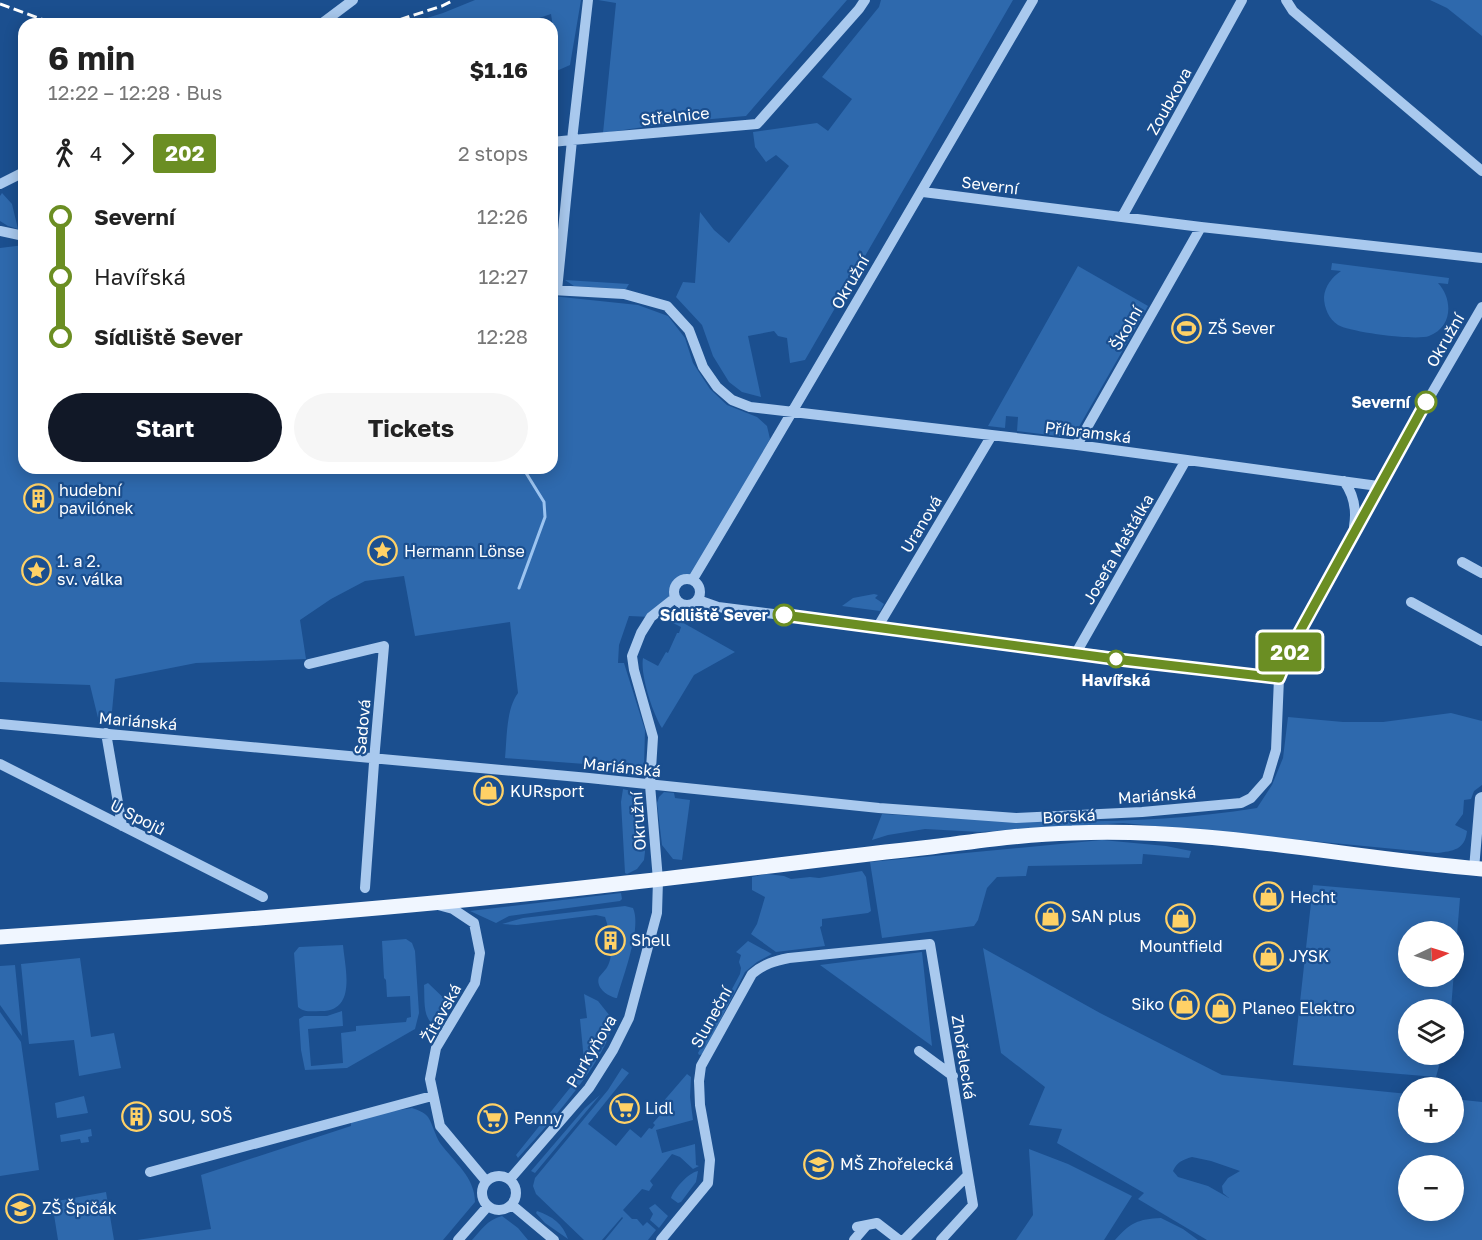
<!DOCTYPE html>
<html lang="en">
<head>
<meta charset="utf-8">
<style>
	:root { --surface:#fff; --page:#f6f6f6; --text:#222; --muted:#767676; --accent:#111827 }
	body { margin:0; font-family:"Golos Text",sans-serif; background:var(--page); color:var(--text); height:100vh; display:flex; flex-direction:column; font-size:22px; white-space:nowrap }
	* { box-sizing:border-box; margin:0 }
	p { font-size:20px; color:var(--muted) }
	.icon { flex:none; width:33px; height:33px; fill:none; stroke:currentColor; stroke-width:2; stroke-linecap:round; stroke-linejoin:round }
	.map { position:relative; flex:1; overflow:hidden }
	.details { position:absolute; left:18px; top:18px; width:540px; height:456px; display:flex; flex-direction:column; background:var(--surface); border-radius:18px; box-shadow:0 3px 15px #0003 }
	.details>* { flex:none }
	.badge { padding:0 12px; border-radius:4px; font-size:21px; line-height:39px }
	.needle { width:39px; rotate:86deg }
	.controls { position:absolute; left:1398px; top:921px; display:grid; gap:12px }
	.controls a { display:grid; place-items:center; width:66px; height:66px; border-radius:50%; background:var(--surface); box-shadow:0 3px 15px #0003; font-size:30px }
	.map>.badge { position:absolute; translate:-50% -50%; box-shadow:0 0 0 3px #fff }
	.legs { display:flex; align-items:center; gap:9px; height:66px; padding:0 30px; font-size:20px }
	.legs p { margin-inline-start:auto }
	.overview { display:flex; align-items:center; justify-content:space-between; height:102px; padding:0 30px }
	h1 { font-size:33px; font-weight:700; line-height:45px }
	.action { display:flex; gap:12px; margin-top:auto; padding:12px 30px }
	.action a { flex:1; height:69px; border-radius:36px; background:var(--accent); color:#fff; font-size:24px; font-weight:700; line-height:69px; text-align:center }
	.action a+a { background:var(--page); color:var(--text) }
	ul { padding:0 30px; list-style:none }
	li { display:flex; align-items:center; gap:21px; height:60px; font-size:22px }
	li i { display:grid; place-items:center; width:9px; height:100%; margin:0 8px; background:currentColor }
	li i::after { content:''; width:15px; height:15px; margin:-8px; border:4px solid; border-radius:50%; background:var(--surface) }
	li p { margin-inline-start:auto }
	li:first-child i { background:linear-gradient(#0000 50%,currentColor 0) }
	li:last-child i { background:linear-gradient(currentColor 50%,#0000 0) }
	.map>svg:first-child { display:block }
	.green { fill:#2e69ad; fill-rule:evenodd }
	.lines { fill:none; stroke-linecap:round; stroke-linejoin:round }
	.stream { stroke:#9cc4f0; stroke-width:3 }
	.minor { stroke:#a9c9ee; stroke-width:10 }
	.major { stroke:#f0f6ff; stroke-width:15 }
	.rail { stroke:#fff; stroke-width:3; stroke-dasharray:10 4.5; stroke-linecap:butt }
	.line-1-casing { stroke:#fff; stroke-width:14 }
	.line-1 { stroke:#6b8e23; stroke-width:9 }
	.stop-1-dot { fill:#fff; stroke:#6b8e23; stroke-width:3 }
	.labels { text-anchor:middle; dominant-baseline:central; stroke-width:4.5; stroke-linejoin:round; paint-order:stroke }
	.street-label { font-size:16px; fill:#fff; stroke:#1b4f8f }
	.poi-label { font-size:16px; fill:#fff; stroke:#1b4f8f; text-anchor:start }
	.stop-label { font-size:16px; font-weight:bold; fill:#fff; stroke:#1b4f8f; text-anchor:end }
</style>
</head>
<body>
<div class="map">
<svg width="1482" height="1240" viewBox="0 0 1482 1240">
	<rect width="100%" height="100%" fill="#1b4f8f"/>
	<path class="green" d="M 475,0 L 581,0 L 570,65 L 552,73 L 552,51 L 556,48 L 551,14 L 521,24 L 408,24 L 443,13 Z
		M 598,0 L 847,0 L 746,116 L 678,122 L 603,133 L 616,3 Z
		M 881,0 L 1013,0 L 805,360 L 790,363 L 787,338 L 778,336 L 774,331 L 748,336 L 761,397 L 742,392 L 729,382 L 713,356 L 702,325 L 676,297 L 683,282 L 695,283 L 700,212 L 714,230 L 729,243 L 789,166 L 776,155 L 766,162 L 755,147 L 753,132 L 817,123 L 828,131 L 852,99 L 822,77 L 879,7 Z
		M 1430,0 L 1482,0 L 1482,36 L 1447,8 Z
		M 2,193 L 12,204 L 18,229 L 8,226 L 0,221 L 0,196 Z
		M 24,245 L 24,468 L 552,468 L 552,296 L 638,305 L 668,316 L 685,338 L 693,363 L 710,389 L 727,405 L 757,417 L 767,426 L 770,439 L 693,579 C 679,577 673,584 675,598 L 651,617 L 629,616 L 619,645 L 618,663 L 624,663 L 645,730 L 644,767 L 634,776 L 601,772 L 585,764 L 505,758 C 507,738 506,709 518,693 L 510,622 L 415,636 L 404,576 L 365,581 L 331,599 L 300,620 L 306,659 L 196,663 L 115,679 L 111,722 L 99,722 L 90,685 L 0,682 L 0,248 Z
		M 1332,263 L 1449,278 L 1448,284 L 1438,283 C 1453,299 1453,327 1429,336 C 1416,341 1350,332 1338,325 C 1329,319 1324,308 1324,297 C 1325,286 1332,277 1341,271 L 1331,270 Z
		M 1078,266 L 1148,306 L 1076,432 L 1065,437 L 1017,431 L 1018,417 L 1006,416 L 1005,428 L 988,426 Z
		M 565,280 L 629,284 L 626,289 L 574,286 Z
		M 874,594 L 878,595 L 875,598 L 884,604 L 880,611 L 842,606 L 853,598 Z
		M 671,616 L 735,652 L 694,675 L 662,728 C 653,714 640,675 643,658 L 658,666 L 666,652 L 668,653 L 677,633 L 679,633 L 681,627 L 665,619 Z
		M 1451,713 L 1482,721 L 1482,785 L 1474,791 L 1471,799 L 1464,800 L 1463,814 L 1455,825 L 1467,831 C 1465,850 1453,851 1437,853 L 1123,823 L 980,832 L 925,829 L 888,835 L 872,840 L 882,814 C 1008,822 1133,828 1257,808 L 1272,785 L 1283,758 L 1288,717 L 1343,722 L 1383,722 Z
		M 623,789 L 631,791 L 642,810 L 645,852 L 644,860 L 637,869 L 627,874 L 625,873 L 621,802 Z
		M 664,792 L 674,793 L 675,798 L 690,800 L 682,860 L 673,859 L 662,845 L 657,803 L 659,797 Z
		M 1102,840 L 1166,846 L 1191,851 L 1189,858 L 1143,854 L 1142,864 L 1028,866 L 1026,876 L 997,877 L 987,888 L 978,920 L 974,926 L 882,938 L 870,862 Z
		M 862,871 L 866,877 L 871,911 L 868,913 L 822,919 L 822,926 L 820,927 L 825,946 L 776,952 L 751,934 L 757,924 L 765,897 L 752,890 L 752,877 L 767,874 L 784,876 L 791,879 L 810,877 L 819,878 Z
		M 1313,885 L 1460,898 L 1451,1009 L 1408,1010 L 1408,1054 L 1442,1055 L 1436,1077 L 1293,1065 ZM 1408,932 L 1454,932 L 1454,976 L 1408,976 Z
		M 621,893 L 622,899 L 620,901 L 509,916 L 496,923 L 470,911 Z
		M 625,906 L 633,908 C 642,928 623,976 617,998 C 609,997 595,988 599,977 C 600,976 605,970 606,969 C 610,963 611,957 611,950 L 617,949 L 615,930 L 609,930 L 605,917 L 596,915 L 517,925 L 502,924 L 523,918 Z
		M 406,939 L 412,943 L 415,951 L 419,1013 L 415,1029 L 347,1068 L 305,1070 L 301,1050 L 299,1019 L 304,1016 L 327,1016 L 342,1011 L 343,1026 L 308,1029 L 311,1066 L 343,1063 L 341,1033 L 356,1031 L 356,1026 L 406,1022 L 407,1018 L 411,1017 L 410,996 L 387,997 L 386,980 L 384,978 L 382,941 Z
		M 748,941 L 772,954 L 757,962 L 745,972 L 703,1054 L 699,1055 L 698,1053 L 740,974 L 741,968 L 739,962 L 741,955 L 736,952 Z
		M 343,945 C 345,968 357,1011 321,1011 C 313,1011 305,1013 298,1007 L 294,953 L 299,947 Z
		M 983,948 L 1100,1013 L 1222,1075 L 1408,1094 L 1408,1132 L 1454,1132 L 1454,1099 L 1482,1102 L 1482,1240 L 1207,1240 L 1138,1199 L 1144,1193 L 1057,1143 L 1062,1129 L 1029,1125 L 1045,1087 L 1001,1053 ZM 1192,1157 L 1211,1161 L 1240,1171 L 1228,1178 L 1222,1186 L 1223,1193 L 1229,1198 L 1208,1186 L 1178,1177 L 1173,1171 C 1177,1162 1182,1160 1192,1157 ZM 1408,1166 L 1454,1166 L 1454,1210 L 1408,1210 Z
		M 922,952 L 932,1046 L 820,965 Z
		M 80,958 L 91,1037 L 114,1033 L 121,1068 L 79,1076 L 74,1040 L 29,1044 L 21,964 Z
		M 15,965 L 22,1036 L 0,1005 L 0,966 Z
		M 428,983 L 451,1005 L 448,1014 L 437,1027 C 422,1020 425,1001 424,985 Z
		M 584,994 L 598,1001 L 610,1016 L 589,1058 L 584,1061 L 580,1019 L 587,1018 Z
		M 0,1012 L 21,1042 L 39,1170 L 0,1176 Z
		M 611,1021 C 616,1051 539,1135 518,1158 L 516,1155 L 590,1063 Z
		M 622,1068 L 629,1073 L 588,1124 L 616,1146 L 630,1129 L 641,1138 L 649,1128 L 652,1129 L 655,1125 L 653,1123 L 661,1114 L 662,1103 L 687,1074 L 691,1077 L 690,1097 L 693,1120 L 656,1130 L 662,1153 L 695,1144 L 696,1165 L 699,1166 L 693,1169 L 680,1157 L 672,1154 L 650,1181 L 653,1185 L 649,1191 L 642,1189 L 623,1210 L 632,1219 L 637,1219 L 643,1226 L 647,1222 L 656,1230 L 648,1240 L 605,1240 L 623,1218 L 622,1217 L 602,1240 L 584,1240 L 536,1194 L 533,1186 L 535,1178 L 608,1090 Z
		M 600,1095 L 535,1173 L 531,1171 L 585,1108 Z
		M 84,1096 L 88,1113 L 57,1118 L 55,1103 Z
		M 412,1108 C 418,1110 424,1112 428,1117 C 433,1125 435,1135 440,1143 C 454,1162 475,1177 475,1202 L 443,1240 L 137,1240 L 211,1229 L 201,1175 L 351,1126 L 351,1118 Z
		M 91,1129 L 92,1136 L 88,1137 L 89,1142 L 81,1143 L 80,1139 L 61,1142 L 60,1135 Z
		M 1029,1149 L 1068,1164 L 1132,1196 L 1104,1240 L 1016,1240 L 1033,1215 Z
		M 698,1171 L 696,1182 L 681,1202 L 678,1203 L 671,1198 C 674,1189 688,1173 698,1171 Z
		M 106,1192 L 114,1240 L 58,1240 L 52,1202 Z
		M 655,1204 L 668,1216 L 659,1228 L 650,1220 L 653,1214 L 649,1208 Z
		M 537,1211 C 552,1216 563,1224 568,1239 L 545,1223 L 536,1213 Z
		M 502,1216 L 518,1228 L 528,1240 L 472,1240 C 482,1229 487,1220 502,1216 Z
		M 1161,1218 L 1183,1229 L 1198,1240 L 1115,1240 C 1130,1223 1138,1219 1161,1218 Z"/>
	<g class="lines">
		<path class="stream" d="M 519,588 L 545,517 L 544,502 L 523,468"/>
		<path class="minor" d="M 588,0 L 572,140 L 757,124 L 859,9 L 865,0
			M 1286,0 L 1293,11 L 1482,171
			M 321,24 L 353,0
			M 552,142 L 572,140 L 557,290
			M 0,184 L 24,172
			M 923,192 L 1201,227 L 1482,258
			M 1122,217 L 1242,0
			M 0,231 L 24,236
			M 552,290 L 624,294 L 667,306 L 689,330 L 703,367 L 717,387 L 732,400 L 750,407 L 1077,445 L 1378,486
			M 1077,445 L 1201,227
			M 1344,481 C 1354,495 1357,509 1354,526
			M 1462,562 L 1482,573
			M674 592a13 13 0 1 1 26 0a13 13 0 1 1-26 0Z
			M 693,579 C 808,387 920,193 1033,0
			M 698,600 L 718,607 L 1279,678
			M 1411,602 L 1482,641
			M 877,628 L 992,435
			M 1076,653 L 1186,460
			M 309,664 L 384,646 L 375,749 L 365,888
			M 0,724 L 589,778 L 879,808 L 1016,818 L 1142,812 L 1241,803 L 1251,798 L 1267,780 L 1276,750 L 1279,678 L 1294,642 L 1378,486 L 1482,307
			M 106,733 L 122,826
			M 0,764 L 263,897
			M 1474,869 L 1480,798 L 1482,797
			M 438,905 L 453,909 L 474,923 L 480,953 L 475,983 L 436,1048 L 430,1079 L 440,1126 L 486,1181
			M 919,1051 L 953,1076
			M 150,1172 L 432,1096
			M482 1193a17 17 0 1 1 34 0a17 17 0 1 1-34 0Z
			M 510,1179 L 589,1088 L 613,1050 L 629,1018 L 657,913 L 658,880 L 650,785 L 653,737 L 634,670 L 632,656 L 641,633 L 651,617 L 675,598
			M 512,1205 L 554,1240
			M 857,1227 L 877,1223 L 899,1240
			M 458,1240 L 488,1206
			M 661,1240 L 708,1183 L 710,1160 L 700,1105 L 699,1081 L 701,1066 L 752,974 C 764,964 774,961 789,958 L 930,944 L 968,1175 L 904,1240
			M 854,1240 L 866,1226
			M 941,1240 L 973,1205 L 968,1175"/>
		<path class="major" d="M 0,937 C 209,923 418,907 626,883 C 728,872 829,858 931,847 C 978,841 1025,834 1072,833 C 1210,827 1346,858 1482,869"/>
		<path class="rail" d="M 0,4 L 55,24
			M 386,24 L 442,6 L 454,0"/>
	</g>
	<g class="lines">
		<defs>
			<path id="line-1" d="M 784,615 L 1123,660 L 1279,678 L 1294,642 L 1426,402"/>
		</defs>
		<use href="#line-1" class="line-1-casing"/>
		<use href="#line-1" class="line-1"/>
	</g>
	<defs>
		<symbol id="stadium-ring" viewBox="-11 -11 22 22"><circle r="9.5" fill="#1b4f8f" stroke="#ffd166" stroke-width="1.5"/><path d="M0-5a6.5 5 0 1 0 0 10a6.5 5 0 1 0 0-10ZM-3.5-1.8h7v3.6h-7Z" fill="#ffd166"/></symbol>
		<symbol id="building-ring" viewBox="-11 -11 22 22"><circle r="9.5" fill="#1b4f8f" stroke="#ffd166" stroke-width="1.5"/><path d="M-4-6H4V6H1V3H-1V6H-4ZM-2.5-4.3h1.7v1.8h-1.7ZM.8-4.3h1.7v1.8H.8ZM-2.5-1h1.7V.8h-1.7ZM.8-1h1.7V.8H.8Z" fill="#ffd166"/></symbol>
		<symbol id="sight-ring" viewBox="-11 -11 22 22"><circle r="9.5" fill="#1b4f8f" stroke="#ffd166" stroke-width="1.5"/><path d="M0-6L1.8-2.2L6-1.7L2.9 1.2L3.7 5.4L0 3.3L-3.7 5.4L-2.9 1.2L-6-1.7L-1.8-2.2Z" fill="#ffd166"/></symbol>
		<symbol id="shop-ring" viewBox="-11 -11 22 22"><circle r="9.5" fill="#1b4f8f" stroke="#ffd166" stroke-width="1.5"/><path d="M-5-2.5h2.3a2.7 3.5 0 0 1 5.4 0H5L5.5 6h-11ZM-1.5-2.5h3a1.5 2.3 0 0 0-3 0Z" fill="#ffd166"/></symbol>
		<symbol id="supermarket-ring" viewBox="-11 -11 22 22"><circle r="9.5" fill="#1b4f8f" stroke="#ffd166" stroke-width="1.5"/><path d="M-6-5.5h2.5l.6 2H6L4.5 2H-2.5L-4.4-4H-6ZM-1.5 3.2a1.3 1.3 0 1 0 .1 0ZM3 3.2a1.3 1.3 0 1 0 .1 0Z" fill="#ffd166"/></symbol>
		<symbol id="school-ring" viewBox="-11 -11 22 22"><circle r="9.5" fill="#1b4f8f" stroke="#ffd166" stroke-width="1.5"/><path d="M0-5L7-2L0 1L-7-2ZM-4 1L0 2.5L4 1V4Q0 6-4 4Z" fill="#ffd166"/></symbol>
	</defs>
	<g fill-rule="evenodd">
		<use href="#stadium-ring" x="1170" y="312" width="33" height="33"/>
		<use href="#building-ring" x="22" y="482" width="33" height="33"/>
		<use href="#sight-ring" x="366" y="534" width="33" height="33"/>
		<use href="#sight-ring" x="20" y="554" width="33" height="33"/>
		<use href="#shop-ring" x="472" y="774" width="33" height="33"/>
		<use href="#shop-ring" x="1252" y="880" width="33" height="33"/>
		<use href="#shop-ring" x="1034" y="900" width="33" height="33"/>
		<use href="#shop-ring" x="1164" y="902" width="33" height="33"/>
		<use href="#building-ring" x="594" y="924" width="33" height="33"/>
		<use href="#shop-ring" x="1252" y="940" width="33" height="33"/>
		<use href="#shop-ring" x="1168" y="988" width="33" height="33"/>
		<use href="#shop-ring" x="1204" y="992" width="33" height="33"/>
		<use href="#supermarket-ring" x="608" y="1092" width="33" height="33"/>
		<use href="#building-ring" x="120" y="1100" width="33" height="33"/>
		<use href="#supermarket-ring" x="476" y="1102" width="33" height="33"/>
		<use href="#school-ring" x="802" y="1148" width="33" height="33"/>
		<use href="#school-ring" x="4" y="1192" width="33" height="33"/>
	</g>
	<g class="stop-1-dot">
		<circle cx="1426" cy="402" r="10"/>
		<circle cx="784" cy="615" r="10"/>
		<circle cx="1116" cy="659" r="8"/>
	</g>
	<g class="labels">
		<g class="street-label">
			<text transform="translate(1169 101) rotate(-61)">Zoubkova</text>
			<text transform="translate(675 116) rotate(-6)">Střelnice</text>
			<text transform="translate(990 185) rotate(7)">Severní</text>
			<text transform="translate(850 282) rotate(-60)">Okružní</text>
			<text transform="translate(1126 328) rotate(-60)">Školní</text>
			<text transform="translate(1445 340) rotate(-60)">Okružní</text>
			<text transform="translate(1088 432) rotate(7)">Příbramská</text>
			<text transform="translate(921 524) rotate(-59)">Uranová</text>
			<text transform="translate(1118 549) rotate(-60)">Josefa Maštálka</text>
			<text transform="translate(138 721) rotate(5)">Mariánská</text>
			<text transform="translate(362 727) rotate(-85)">Sadová</text>
			<text transform="translate(622 767) rotate(6)">Mariánská</text>
			<text transform="translate(1157 795) rotate(-4)">Mariánská</text>
			<text transform="translate(1069 816) rotate(-3)">Borská</text>
			<text transform="translate(138 817) rotate(27)">U Spojů</text>
			<text transform="translate(638 821) rotate(-94)">Okružní</text>
			<text transform="translate(441 1013) rotate(-61)">Žitavská</text>
			<text transform="translate(711 1017) rotate(-61)">Sluneční</text>
			<text transform="translate(591 1051) rotate(-59)">Purkyňova</text>
			<text transform="translate(964 1057) rotate(81)">Zhořelecká</text>
		</g>
		<g class="poi-label">
			<text x="1208" y="328">ZŠ Sever</text>
			<text x="59" y="490">hudební<tspan x="59" dy="18">pavilónek</tspan></text>
			<text x="404" y="551">Hermann Lönse</text>
			<text x="57" y="561">1. a 2.<tspan x="57" dy="18">sv. válka</tspan></text>
			<text x="510" y="791">KURsport</text>
			<text x="1290" y="897">Hecht</text>
			<text x="1071" y="916">SAN plus</text>
			<text x="631" y="940">Shell</text>
			<text x="1181" y="946" text-anchor="middle">Mountfield</text>
			<text x="1289" y="956">JYSK</text>
			<text x="1164" y="1004" text-anchor="end">Siko</text>
			<text x="1242" y="1008">Planeo Elektro</text>
			<text x="645" y="1108">Lidl</text>
			<text x="158" y="1116">SOU, SOŠ</text>
			<text x="514" y="1118">Penny</text>
			<text x="840" y="1164">MŠ Zhořelecká</text>
			<text x="42" y="1208">ZŠ Špičák</text>
		</g>
		<g class="stop-label">
			<text x="1410" y="402">Severní</text>
			<text x="768" y="615">Sídliště Sever</text>
			<text x="1116" y="680" text-anchor="middle">Havířská</text>
		</g>
	</g>
</svg>
<div class="controls">
<a><svg class="needle" viewBox="-14 -14 28 28"><path d="M0-13l5 13h-10z" fill="#e53935"/><path d="M0 13l5-13h-10z" fill="#767676"/></svg></a>
<a><svg class="icon" aria-label="layers" viewBox="0 0 24 24"><path d="M12 4l9 5-9 5-9-5zM3 14l9 5 9-5"/></svg></a>
<a>+</a>
<a>−</a>
</div>
<b class="badge" style="left:1290px;top:652px;background:#6b8e23;color:#fff">202</b>
<section class="details">
<div class="overview"><div><h1>6 min</h1><p>12:22 – 12:28 · Bus</p></div><b>$1.16</b></div>
<div class="legs"><svg class="icon" aria-label="walk" viewBox="0 0 24 24"><circle cx="13" cy="4" r="2"/><path d="M13 8l-2 6 4 7M11 14l-3 7M7 12l3-4h3l4 4"/></svg>4<svg class="icon" aria-label="forward" viewBox="0 0 24 24"><path d="M9 5l7 7-7 7"/></svg><b class="badge" style="background:#6b8e23;color:#fff">202</b><p>2 stops</p></div>
<ul>
<li><i style="color:#6b8e23"></i><b>Severní</b><p>12:26</p></li>
<li><i style="color:#6b8e23"></i><span>Havířská</span><p>12:27</p></li>
<li><i style="color:#6b8e23"></i><b>Sídliště Sever</b><p>12:28</p></li>
</ul>
<div class="action"><a>Start</a><a>Tickets</a></div>
</section>
</div>
</body>
</html>
